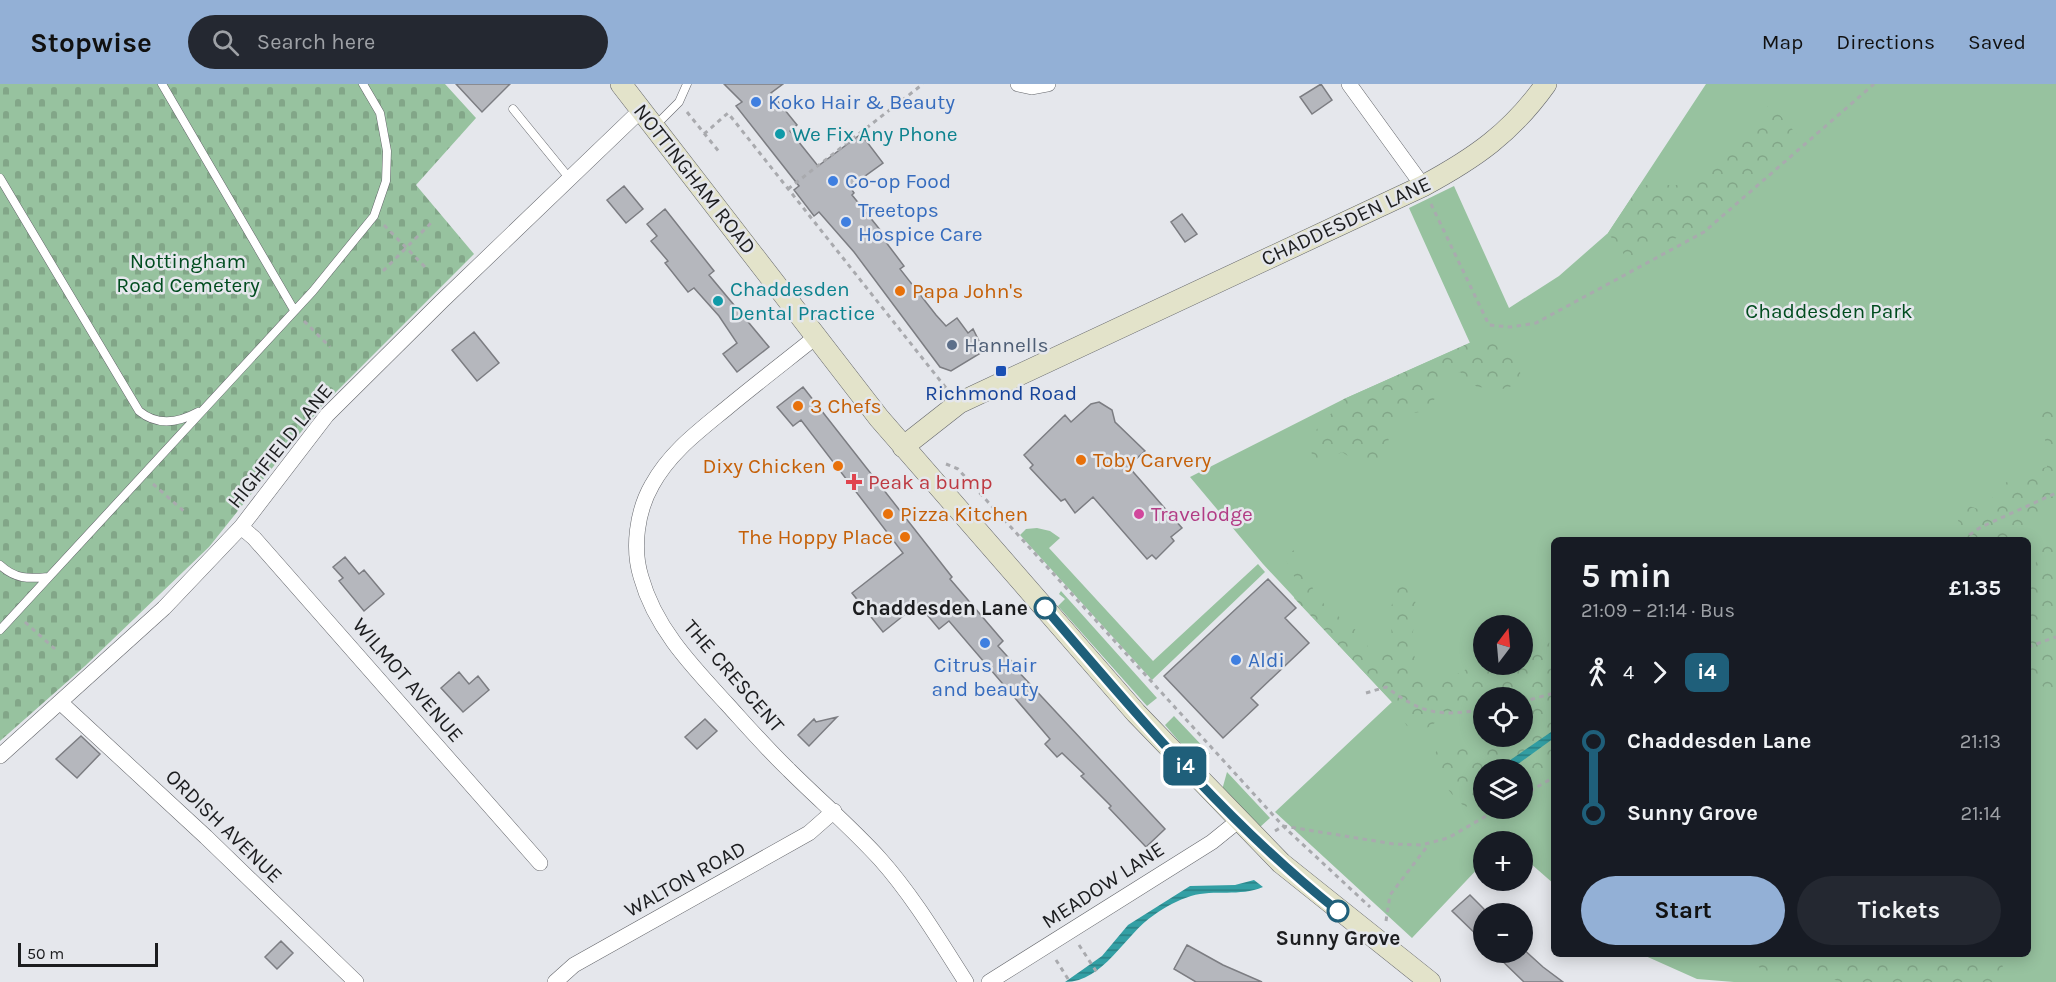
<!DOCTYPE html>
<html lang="en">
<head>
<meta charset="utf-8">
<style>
	:root { --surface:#171b24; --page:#242831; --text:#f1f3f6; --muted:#9ea1a6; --accent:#93b0d6 }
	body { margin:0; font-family:Karla,sans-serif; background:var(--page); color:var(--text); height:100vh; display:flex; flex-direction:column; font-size:22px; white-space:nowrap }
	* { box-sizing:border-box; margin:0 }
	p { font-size:20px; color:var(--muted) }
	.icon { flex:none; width:33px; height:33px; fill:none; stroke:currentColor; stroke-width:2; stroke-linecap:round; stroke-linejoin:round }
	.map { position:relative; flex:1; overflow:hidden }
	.drawer { position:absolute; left:1551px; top:453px; width:480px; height:420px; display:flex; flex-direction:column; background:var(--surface); border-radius:9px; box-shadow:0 3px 15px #0003 }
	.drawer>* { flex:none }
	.badge { padding:0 12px; border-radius:9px; font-size:21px; line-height:39px }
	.needle { width:39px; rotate:16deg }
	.fabs { position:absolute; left:1473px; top:531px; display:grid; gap:12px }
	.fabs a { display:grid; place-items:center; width:60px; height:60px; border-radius:50%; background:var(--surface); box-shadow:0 3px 15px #0003; font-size:30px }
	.scale { position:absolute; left:18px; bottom:15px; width:140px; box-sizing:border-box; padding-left:6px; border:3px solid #1c1d1f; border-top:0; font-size:16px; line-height:21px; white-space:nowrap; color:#1c1d1f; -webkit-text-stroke:4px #e5e7ec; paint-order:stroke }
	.map>.badge { position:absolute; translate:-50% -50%; box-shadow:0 0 0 3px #fff }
	.legs { display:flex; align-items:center; gap:9px; height:66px; padding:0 30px; font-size:20px }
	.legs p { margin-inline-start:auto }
	.headline { display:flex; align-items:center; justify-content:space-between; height:102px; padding:0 30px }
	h1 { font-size:33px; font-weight:700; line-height:45px }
	.cta { display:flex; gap:12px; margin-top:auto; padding:12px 30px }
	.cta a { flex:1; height:69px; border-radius:36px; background:var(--accent); color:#111; font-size:24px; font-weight:700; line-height:69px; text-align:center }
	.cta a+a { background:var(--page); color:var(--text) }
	ul { padding:0 30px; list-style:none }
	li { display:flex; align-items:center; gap:21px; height:72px; font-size:22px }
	li i { display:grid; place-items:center; width:9px; height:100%; margin:0 8px; background:currentColor }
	li i::after { content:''; width:15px; height:15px; margin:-8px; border:4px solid; border-radius:50%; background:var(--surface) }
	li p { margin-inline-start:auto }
	li:first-child i { background:linear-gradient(#0000 50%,currentColor 0) }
	li:last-child i { background:linear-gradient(currentColor 50%,#0000 0) }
	header { display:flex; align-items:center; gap:36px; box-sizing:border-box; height:84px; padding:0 30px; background:var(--accent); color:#111 }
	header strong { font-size:28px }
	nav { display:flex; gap:33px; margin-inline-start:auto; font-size:21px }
	.search { width:420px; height:54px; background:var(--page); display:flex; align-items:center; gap:15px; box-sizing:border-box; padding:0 21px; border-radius:33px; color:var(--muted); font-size:22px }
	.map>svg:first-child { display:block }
	.green { fill:#97c29f; fill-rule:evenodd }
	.forest { fill:url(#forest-crowns) }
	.cemetery { fill:url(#cemetery-stones) }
	.water { fill:url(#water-rules) }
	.building { fill:#b5b7bd; stroke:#7c7d82; stroke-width:1.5 }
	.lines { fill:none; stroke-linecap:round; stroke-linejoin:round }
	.lane-casing { stroke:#64666b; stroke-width:9 }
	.street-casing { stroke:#64666b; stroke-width:16 }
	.secondary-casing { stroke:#64666b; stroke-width:22 }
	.path { stroke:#a9aaae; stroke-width:3; stroke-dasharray:4.5 4.5; stroke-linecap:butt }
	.lane { stroke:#fff; stroke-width:8 }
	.street { stroke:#fff; stroke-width:15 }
	.secondary { stroke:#e3e3ca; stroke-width:21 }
	.line-1-casing { stroke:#fff; stroke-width:14 }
	.line-1 { stroke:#1f5f7a; stroke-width:9 }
	.shop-dot { fill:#3f7fe0; stroke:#e5e7ec; stroke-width:2 }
	.culture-dot { fill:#0f9aa8; stroke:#e5e7ec; stroke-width:2 }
	.food-dot { fill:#e8710a; stroke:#e5e7ec; stroke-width:2 }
	.service-dot { fill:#5c6f8a; stroke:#e5e7ec; stroke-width:2 }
	.transit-dot { fill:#1a4fb4; stroke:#e5e7ec; stroke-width:2 }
	.health-dot { fill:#e0444e; stroke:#e5e7ec; stroke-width:2 }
	.hotel-dot { fill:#d1479c; stroke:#e5e7ec; stroke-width:2 }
	.stop-1-dot { fill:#fff; stroke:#1f5f7a; stroke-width:3 }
	.labels { text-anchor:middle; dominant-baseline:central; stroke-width:5; stroke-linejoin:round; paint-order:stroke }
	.shop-label { font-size:21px; fill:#366cbe; stroke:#e5e7ec; text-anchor:start }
	.culture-label { font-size:21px; fill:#0d838f; stroke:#e5e7ec; text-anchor:start }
	.street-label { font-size:21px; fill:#1c1d1f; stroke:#e5e7ec }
	.park-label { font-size:21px; fill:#014c1f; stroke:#e5e7ec }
	.food-label { font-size:21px; fill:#c56008; stroke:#e5e7ec; text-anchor:start }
	.service-label { font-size:21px; fill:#4e5e75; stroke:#e5e7ec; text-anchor:start }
	.transit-label { font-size:21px; fill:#164399; stroke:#e5e7ec }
	.health-label { font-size:21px; fill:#be3a42; stroke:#e5e7ec; text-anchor:start }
	.hotel-label { font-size:21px; fill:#b23c85; stroke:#e5e7ec; text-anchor:start }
	.stop-label { font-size:21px; font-weight:bold; fill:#1c1d1f; stroke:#e5e7ec; text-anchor:end }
</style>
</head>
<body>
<header>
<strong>Stopwise</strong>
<div class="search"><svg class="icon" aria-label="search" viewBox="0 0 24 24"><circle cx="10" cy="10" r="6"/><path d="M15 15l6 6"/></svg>Search here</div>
<nav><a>Map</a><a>Directions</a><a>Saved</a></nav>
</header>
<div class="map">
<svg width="2056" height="898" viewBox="0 0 2056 898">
	<defs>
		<pattern id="forest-crowns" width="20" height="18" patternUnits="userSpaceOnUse" patternTransform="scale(1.5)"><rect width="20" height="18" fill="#97c29f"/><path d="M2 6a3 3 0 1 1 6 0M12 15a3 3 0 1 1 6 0" fill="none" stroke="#82a688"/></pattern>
		<pattern id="cemetery-stones" width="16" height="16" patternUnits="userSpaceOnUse" patternTransform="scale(1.5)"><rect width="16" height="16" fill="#97c29f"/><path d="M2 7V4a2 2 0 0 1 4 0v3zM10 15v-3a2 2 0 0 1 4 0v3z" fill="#82a688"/></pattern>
		<pattern id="water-rules" width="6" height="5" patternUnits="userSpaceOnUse" patternTransform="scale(1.5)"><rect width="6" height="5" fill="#339fa4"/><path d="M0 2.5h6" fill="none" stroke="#2a8185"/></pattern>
	</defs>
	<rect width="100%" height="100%" fill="#e5e7ec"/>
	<path class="green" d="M 1706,0 L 2056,0 L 2056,898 L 1734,898 L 1697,895 L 1641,870 L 2028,870 L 2028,456 L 1554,456 L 1554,800 L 1523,773 L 1522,758 L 1484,758 L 1483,779 L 1412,854 L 1275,728 L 1392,618 L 1263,480 L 1190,393 L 1344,315 L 1470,259 L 1409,124 L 1454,102 L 1509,224 L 1559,192 L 1608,149 ZM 1484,542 L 1522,542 L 1522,580 L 1484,580 ZM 1484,614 L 1522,614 L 1522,652 L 1484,652 ZM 1484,686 L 1522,686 L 1522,724 L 1484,724 Z
		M 1037,444 L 1050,447 L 1060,454 L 1049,464 L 1153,577 L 1258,480 L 1265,488 L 1152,596 L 1020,451 L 1026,445 Z
		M 1061,507 L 1157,614 L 1147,622 L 1058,522 L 1065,515 L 1059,510 Z
		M 1174,632 L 1210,670 L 1189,669 L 1165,641 Z
		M 1227,688 L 1270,734 L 1260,743 L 1222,706 Z"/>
	<path class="forest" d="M 1770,20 L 1800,54 L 1705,140 L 1629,177 L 1608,149 L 1640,101 L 1691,101 Z
		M 1487,251 L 1510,260 L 1521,291 L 1508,305 L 1477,303 L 1460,288 L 1442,296 L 1430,326 L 1392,333 L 1387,366 L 1369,386 L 1342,368 L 1315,382 L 1308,355 L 1344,315 Z
		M 2056,311 L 2056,428 L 2054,425 L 2019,444 L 2020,456 L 1962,456 L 1957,431 L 1969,422 L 1984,427 L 2001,401 L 2027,388 L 2047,383 L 2045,355 L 2038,329 Z
		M 2041,458 L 2056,462 L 2055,609 L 2037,599 L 2028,605 L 2028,510 Z
		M 1298,465 C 1307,481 1307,498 1318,513 C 1335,536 1363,541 1371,571 L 1381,574 L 1392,556 L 1390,526 L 1399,499 L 1411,503 L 1417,524 L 1411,559 L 1419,589 C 1448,606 1456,585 1481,580 C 1491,578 1510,580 1522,580 L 1523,561 L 1549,555 L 1550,575 L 1554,585 L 1554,681 L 1523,698 L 1522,686 L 1484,686 L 1483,717 L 1465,723 C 1446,707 1439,694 1435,669 L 1441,662 L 1505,663 L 1512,655 L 1511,653 L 1522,652 L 1522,614 L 1484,614 L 1483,626 L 1475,619 L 1464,620 L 1427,644 L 1407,642 L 1392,618 L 1294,514 L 1298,500 L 1283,470 Z
		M 1743,870 L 1997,870 L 2010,898 L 1840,898 L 1821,890 L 1765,889 L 1756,880 L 1741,874 Z"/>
	<path class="cemetery" d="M 0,0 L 445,0 L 476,34 L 416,101 L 474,170 L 321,323 L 209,463 L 85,582 L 0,657 Z"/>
	<path class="water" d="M 1554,646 L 1554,654 L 1511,685 L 1497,685 Z
		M 1254,796 L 1263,803 C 1239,813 1215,805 1191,812 C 1178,816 1165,823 1154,831 C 1124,851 1104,898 1065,898 L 1102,872 L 1128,841 L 1190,802 L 1235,801 Z"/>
	<path class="building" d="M 456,0 L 510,0 L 482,28 Z
		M 724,0 L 783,0 L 771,9 L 797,41 L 790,47 L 818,82 L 861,50 L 883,79 L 850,103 L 854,109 L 852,111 L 881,147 L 879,149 L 904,182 L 900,185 L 936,231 L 946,242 L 957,234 L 968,249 L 973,245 L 984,267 L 951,287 L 940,283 L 854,168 L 819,128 L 814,132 L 794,106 L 799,102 L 736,22 L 742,18 Z
		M 1321,0 L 1332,16 L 1312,30 L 1300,13 Z
		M 624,102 L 643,125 L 626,139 L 607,116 Z
		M 665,125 L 714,187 L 709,191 L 769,263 L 737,288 L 723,270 L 737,259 L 719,232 L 694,204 L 688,208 L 665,179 L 668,177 L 651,157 L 657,152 L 647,140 Z
		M 1182,130 L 1197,150 L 1185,158 L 1171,138 Z
		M 474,248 L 499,279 L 477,297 L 452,266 Z
		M 803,303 L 952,493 L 950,495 L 1003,557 L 998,562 L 1016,582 L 1015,584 L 1165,745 L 1146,763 L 1109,724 L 1111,722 L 1081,692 L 1084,690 L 1062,669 L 1057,673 L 1045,660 L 1050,655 L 949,537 L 939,545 L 918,520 L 883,548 L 852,509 L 903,469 L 801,336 L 793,342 L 777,323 Z
		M 1099,318 L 1112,326 L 1115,338 L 1145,367 L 1128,382 L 1182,444 L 1171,453 L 1174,457 L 1156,475 L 1152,471 L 1147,475 L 1093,413 L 1075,429 L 1065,415 L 1061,417 L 1030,384 L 1033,381 L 1024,371 L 1065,331 L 1071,338 L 1091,320 Z
		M 345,473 L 359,490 L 364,486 L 384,510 L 364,527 L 339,497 L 343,494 L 333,483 Z
		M 1268,495 L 1296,524 L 1285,534 L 1309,559 L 1251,614 L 1258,621 L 1223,654 L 1164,592 Z
		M 459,588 L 469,600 L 478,592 L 489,606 L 463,628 L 441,604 Z
		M 837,633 L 809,662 L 798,651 L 814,635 L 816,638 Z
		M 705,635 L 717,647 L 697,665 L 685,653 Z
		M 81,652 L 100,670 L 77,694 L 56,675 Z
		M 1470,811 L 1484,825 L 1484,858 L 1452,827 Z
		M 281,857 L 293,869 L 277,885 L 265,873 Z
		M 1187,861 L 1223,881 L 1262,898 L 1196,898 L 1174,885 Z
		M 1522,864 L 1543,883 L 1563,898 L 1524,898 L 1493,868 L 1522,868 Z"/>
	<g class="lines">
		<defs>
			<path id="lane" d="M 162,0 L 294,226
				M 513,25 L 570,95
				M 655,42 L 679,18 L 687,0
				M 0,94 L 139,327 C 157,342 178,339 198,328
				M 0,481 C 15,495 28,495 48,493
				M 0,546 L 313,207 L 374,132 L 386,97 L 387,67 L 380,29 L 363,0"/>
			<path id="street" d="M 1018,0 L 1032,3 L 1048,0
				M 1349,0 L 1423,102
				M 817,252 C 787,276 757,299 728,323 C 699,347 670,368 652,401 C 637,427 632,464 641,493 C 655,544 692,582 727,620 C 747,642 767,665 789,686 C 819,716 851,743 880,775 C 913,812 939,856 966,898
				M 241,443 L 254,454 L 540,779
				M 61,619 L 206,753 L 356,898
				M 0,672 L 164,524 L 241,443 L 327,331 L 442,217 L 641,26
				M 555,898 L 574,881 L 809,749 L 834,727
				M 989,898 L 1212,758 L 1238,737"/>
			<path id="secondary" d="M 621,0 L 879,334 L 1136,629 L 1281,779 L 1430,898
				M 903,363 L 959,319 L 1423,102 C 1475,74 1511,49 1546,0"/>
		</defs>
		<use href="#lane" class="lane-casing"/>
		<use href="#street" class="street-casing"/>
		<use href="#secondary" class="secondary-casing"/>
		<path class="path" d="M 687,28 L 720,69
			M 704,50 L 728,29 L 946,304
			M 788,105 L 923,0
			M 1431,120 L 1489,241 L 1511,243 L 1536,239 L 1704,148 L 1874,0
			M 384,141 L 427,185
			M 383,187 L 433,137
			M 304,237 L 330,263
			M 946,380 L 958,385 L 1283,742 L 1370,823
			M 153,400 L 186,429
			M 1962,456 L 1981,443 L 2056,409
			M 25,538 L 55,565
			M 2028,563 L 2056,553
			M 1366,609 L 1386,603 C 1422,630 1440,633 1484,625
			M 1522,618 L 1554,609
			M 1522,712 L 1554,693
			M 1275,747 L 1283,742 L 1394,760 L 1421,761 L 1448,754 L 1500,724
			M 1386,837 L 1390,811 L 1429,760
			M 1079,861 L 1098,890
			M 1056,876 L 1070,898"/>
		<use href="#lane" class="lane"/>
		<use href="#street" class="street"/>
		<use href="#secondary" class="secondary"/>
	</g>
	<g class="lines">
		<defs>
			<path id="line-1" d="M 1045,524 C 1136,630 1228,740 1338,827"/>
		</defs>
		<use href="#line-1" class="line-1-casing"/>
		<use href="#line-1" class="line-1"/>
	</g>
	<g class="shop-dot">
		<circle cx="756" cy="18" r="6"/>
		<circle cx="833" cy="97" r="6"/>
		<circle cx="846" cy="138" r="6"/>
		<circle cx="985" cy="559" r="6"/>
		<circle cx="1236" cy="576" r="6"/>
	</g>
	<g class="culture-dot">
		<circle cx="780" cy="50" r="6"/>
		<circle cx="718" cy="217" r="6"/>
	</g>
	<g class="food-dot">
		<circle cx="900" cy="207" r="6"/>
		<circle cx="798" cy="322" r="6"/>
		<circle cx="1081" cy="376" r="6"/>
		<circle cx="838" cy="382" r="6"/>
		<circle cx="888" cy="430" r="6"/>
		<circle cx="905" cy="453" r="6"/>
	</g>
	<circle class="service-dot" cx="952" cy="261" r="6"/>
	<rect class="transit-dot" x="995" y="281" width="12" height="12" rx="3"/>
	<path class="health-dot" d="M851 389h6v6h6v6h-6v6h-6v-6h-6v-6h6z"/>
	<circle class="hotel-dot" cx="1139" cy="430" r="6"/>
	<g class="stop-1-dot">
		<circle cx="1045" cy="524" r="10"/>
		<circle cx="1338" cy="827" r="10"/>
	</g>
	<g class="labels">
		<g class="shop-label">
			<text x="768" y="18">Koko Hair &amp; Beauty</text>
			<text x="845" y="97">Co-op Food</text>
			<text x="858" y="126">Treetops<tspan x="858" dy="24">Hospice Care</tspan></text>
			<text x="1248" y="576">Aldi</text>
			<text x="985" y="581" text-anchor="middle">Citrus Hair<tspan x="985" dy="24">and beauty</tspan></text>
		</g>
		<g class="culture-label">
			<text x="792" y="50">We Fix Any Phone</text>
			<text x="730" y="205">Chaddesden<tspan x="730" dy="24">Dental Practice</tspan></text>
		</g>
		<g class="street-label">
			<text transform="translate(695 95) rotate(52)">NOTTINGHAM ROAD</text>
			<text transform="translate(1346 137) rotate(-25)">CHADDESDEN LANE</text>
			<text transform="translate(280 362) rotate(-51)">HIGHFIELD LANE</text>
			<text transform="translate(734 592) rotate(49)">THE CRESCENT</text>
			<text transform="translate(408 596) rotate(49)">WILMOT AVENUE</text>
			<text transform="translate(224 742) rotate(44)">ORDISH AVENUE</text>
			<text transform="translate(685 795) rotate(-29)">WALTON ROAD</text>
			<text transform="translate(1103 801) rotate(-33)">MEADOW LANE</text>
		</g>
		<g class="park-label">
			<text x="188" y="177">Nottingham<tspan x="188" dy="24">Road Cemetery</tspan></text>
			<text x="1829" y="227">Chaddesden Park</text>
		</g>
		<g class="food-label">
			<text x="912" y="207">Papa John's</text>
			<text x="810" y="322">3 Chefs</text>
			<text x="1093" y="376">Toby Carvery</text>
			<text x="826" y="382" text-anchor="end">Dixy Chicken</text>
			<text x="900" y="430">Pizza Kitchen</text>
			<text x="893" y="453" text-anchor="end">The Hoppy Place</text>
		</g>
		<g class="service-label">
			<text x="964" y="261">Hannells</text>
		</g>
		<g class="transit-label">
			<text x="1001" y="309">Richmond Road</text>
		</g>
		<g class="health-label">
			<text x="868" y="398">Peak a bump</text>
		</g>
		<g class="hotel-label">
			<text x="1151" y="430">Travelodge</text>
		</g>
		<g class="stop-label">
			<text x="1028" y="524">Chaddesden Lane</text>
			<text x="1338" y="854" text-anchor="middle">Sunny Grove</text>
		</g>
	</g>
</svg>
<div class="fabs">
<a><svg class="needle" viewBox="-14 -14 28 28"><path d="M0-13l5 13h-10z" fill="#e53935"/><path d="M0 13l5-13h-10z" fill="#9ea1a6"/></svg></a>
<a><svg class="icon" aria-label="locate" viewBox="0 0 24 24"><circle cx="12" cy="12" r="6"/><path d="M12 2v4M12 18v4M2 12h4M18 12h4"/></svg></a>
<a><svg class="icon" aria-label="layers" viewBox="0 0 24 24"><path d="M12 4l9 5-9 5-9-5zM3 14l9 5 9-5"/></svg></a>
<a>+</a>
<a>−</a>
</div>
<div class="scale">50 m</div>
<b class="badge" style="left:1185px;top:682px;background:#1f5f7a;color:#fff">i4</b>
<section class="drawer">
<div class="headline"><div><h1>5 min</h1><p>21:09 – 21:14 · Bus</p></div><b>£1.35</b></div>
<div class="legs"><svg class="icon" aria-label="walk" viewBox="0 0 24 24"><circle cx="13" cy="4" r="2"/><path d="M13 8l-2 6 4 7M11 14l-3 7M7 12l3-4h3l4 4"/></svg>4<svg class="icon" aria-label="forward" viewBox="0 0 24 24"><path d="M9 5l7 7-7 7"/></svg><b class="badge" style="background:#1f5f7a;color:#fff">i4</b></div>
<ul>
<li><i style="color:#1f5f7a"></i><b>Chaddesden Lane</b><p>21:13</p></li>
<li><i style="color:#1f5f7a"></i><b>Sunny Grove</b><p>21:14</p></li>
</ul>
<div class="cta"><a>Start</a><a>Tickets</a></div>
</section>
</div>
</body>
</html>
